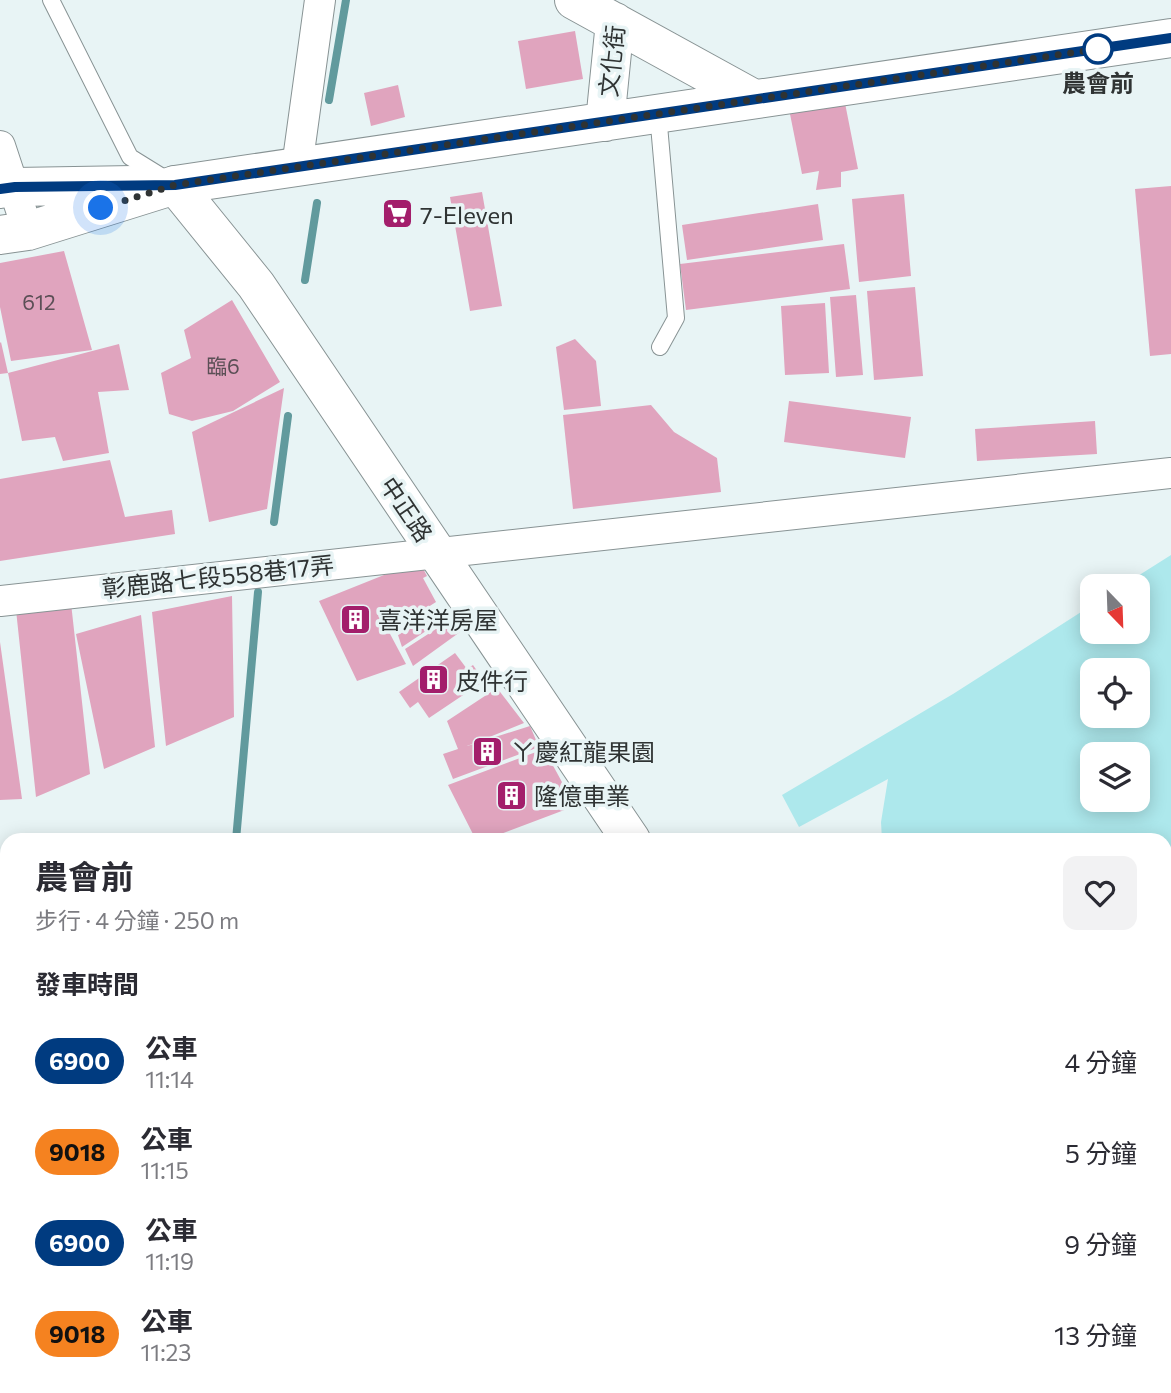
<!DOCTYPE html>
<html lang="zh-TW">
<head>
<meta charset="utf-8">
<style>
	:root { --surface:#fff; --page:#f2f2f3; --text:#2b2b33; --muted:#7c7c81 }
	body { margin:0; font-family:Commissioner,"Noto Sans TC",sans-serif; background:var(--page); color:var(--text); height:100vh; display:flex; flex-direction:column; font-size:26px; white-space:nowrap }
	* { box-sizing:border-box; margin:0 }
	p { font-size:23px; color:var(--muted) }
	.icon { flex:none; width:38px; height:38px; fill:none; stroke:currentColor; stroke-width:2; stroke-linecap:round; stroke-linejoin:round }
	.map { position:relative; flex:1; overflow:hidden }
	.details { position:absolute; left:0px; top:833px; width:1172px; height:560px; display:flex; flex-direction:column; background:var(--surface); border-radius:21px 21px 0 0; box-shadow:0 4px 18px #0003 }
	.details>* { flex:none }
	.badge { padding:0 14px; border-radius:23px; font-size:24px; line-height:46px }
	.needle { width:46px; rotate:157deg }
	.buttons { position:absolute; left:1080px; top:574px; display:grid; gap:14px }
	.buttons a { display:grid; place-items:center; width:70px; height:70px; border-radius:14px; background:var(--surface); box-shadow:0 4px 18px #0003; font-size:35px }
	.you { position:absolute; width:35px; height:35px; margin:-18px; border:5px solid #fff; border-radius:50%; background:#1a73e8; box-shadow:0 0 0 10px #1a73e833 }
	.map>.badge { position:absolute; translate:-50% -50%; box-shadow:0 0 0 4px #fff }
	h2 { padding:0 35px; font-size:26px; line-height:63px }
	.round { display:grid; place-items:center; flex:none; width:74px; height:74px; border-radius:14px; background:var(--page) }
	.headline { display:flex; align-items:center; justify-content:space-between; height:119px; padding:0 35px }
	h1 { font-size:33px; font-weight:700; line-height:52px }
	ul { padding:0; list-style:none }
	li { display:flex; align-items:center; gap:21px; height:91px; padding:0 35px }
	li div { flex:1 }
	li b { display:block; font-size:26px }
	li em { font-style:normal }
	li .badge { min-width:77px; font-weight:700; text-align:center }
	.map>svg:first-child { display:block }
	.green { fill:#ade8ec; fill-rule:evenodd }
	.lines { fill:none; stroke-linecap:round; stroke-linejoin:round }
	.stream { stroke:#619a9d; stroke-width:8 }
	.building { fill:#e0a4be }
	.service-casing { stroke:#889394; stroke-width:18 }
	.minor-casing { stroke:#889394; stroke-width:32 }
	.tertiary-casing { stroke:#889394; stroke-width:40 }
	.secondary-casing { stroke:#889394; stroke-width:40 }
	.service { stroke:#fff; stroke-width:16 }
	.minor { stroke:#fff; stroke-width:30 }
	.tertiary { stroke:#fff; stroke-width:38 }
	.secondary { stroke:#fff; stroke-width:38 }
	.line-casing { stroke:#fff; stroke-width:16 }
	.line { stroke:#003b80; stroke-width:10 }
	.walk { stroke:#2f3333; stroke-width:7; stroke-dasharray:0 12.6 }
	.stop-dot { fill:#fff; stroke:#003b80; stroke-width:3.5 }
	.labels { text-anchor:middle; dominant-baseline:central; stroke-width:7; stroke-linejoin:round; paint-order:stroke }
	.number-label { font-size:21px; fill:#5b4f56 }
	.street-label { font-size:24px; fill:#2f3333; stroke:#e8f4f5 }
	.stop-label { font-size:24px; font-weight:bold; fill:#2f3333; stroke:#e8f4f5 }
	.poi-label { font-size:24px; fill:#2f3333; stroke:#e8f4f5; text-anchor:start }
</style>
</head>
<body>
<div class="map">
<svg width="1171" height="1393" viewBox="0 0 1171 1393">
	<rect width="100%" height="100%" fill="#e8f4f5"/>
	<path class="green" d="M 1171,555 L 1171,936 L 1166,939 L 1166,840 L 882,840 L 881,822 L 888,779 L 799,827 L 782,795 L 953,694 L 1092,605 L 1092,632 L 1138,632 L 1138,586 L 1122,586 ZM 1138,670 L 1138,716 L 1092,716 L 1092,670 ZM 1092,754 L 1138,754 L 1138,800 L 1092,800 Z"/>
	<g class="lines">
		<path class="stream" d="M 329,100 L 346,0
			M 305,280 L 317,203
			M 274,522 L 288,416
			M 236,840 L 258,592
			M 0,1211 L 7,1205"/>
	</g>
	<path class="building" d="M 575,31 L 583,79 L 526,89 L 518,41 Z
		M 398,85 L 405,117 L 371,126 L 364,93 Z
		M 844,98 L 858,169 L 841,172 L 841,187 L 816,190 L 819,171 L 802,174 L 789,109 Z
		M 1171,186 L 1171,354 L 1150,356 L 1135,189 Z
		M 482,192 L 502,306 L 470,311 L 450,197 Z
		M 904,194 L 911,276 L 859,282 L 852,199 Z
		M 818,204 L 823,240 L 687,260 L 682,225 Z
		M 844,244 L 850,289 L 686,310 L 680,264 Z
		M 64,251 L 92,350 L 11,361 L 0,307 L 0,263 Z
		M 915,287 L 923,376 L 874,380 L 867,291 Z
		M 856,295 L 863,375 L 836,377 L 830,297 Z
		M 232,300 L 280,382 L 233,411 L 192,421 L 169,414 L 161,373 L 191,358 L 184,330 Z
		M 825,303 L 829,373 L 785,375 L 781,306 Z
		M 575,339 L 596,361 L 601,406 L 564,410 L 556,347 Z
		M 1,342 L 8,373 L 0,374 L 0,343 Z
		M 119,344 L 129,390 L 98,392 L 109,453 L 63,461 L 55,437 L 22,441 L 8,373 Z
		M 284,388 L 267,509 L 209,522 L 192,432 Z
		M 789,401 L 911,417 L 905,458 L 784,442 Z
		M 651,405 L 674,432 L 717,458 L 721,492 L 573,509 L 563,415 Z
		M 1095,421 L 1097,454 L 977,461 L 975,429 Z
		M 110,460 L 125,517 L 172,510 L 175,534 L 0,561 L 0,479 Z
		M 419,561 L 427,576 L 423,578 L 436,602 L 389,632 L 406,664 L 357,681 L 319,601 Z
		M 232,596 L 234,717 L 166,746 L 152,612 Z
		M 71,603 L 90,774 L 36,797 L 16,610 Z
		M 447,606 L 450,615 L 402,647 L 398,635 Z
		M 141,615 L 155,747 L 104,769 L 76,634 Z
		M 453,618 L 460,632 L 413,666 L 405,649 Z
		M 0,642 L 22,799 L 0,800 Z
		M 455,653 L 467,669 L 473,665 L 484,681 L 429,718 L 418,702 L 410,708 L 399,692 Z
		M 497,688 L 524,723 L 467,746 L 530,726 L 539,747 L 453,779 L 443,754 L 458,749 L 447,721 Z
		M 544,749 L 575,806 L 485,840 L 476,840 L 448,785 Z"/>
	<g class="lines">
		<defs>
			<path id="service" d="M 51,0 L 130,157 L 172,183
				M 658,114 L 676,318 L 660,347
				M 0,1079 L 7,1077
				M 722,1393 L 871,1386"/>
			<path id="minor" d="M 0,146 L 28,231
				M 297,167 L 320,0
				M 0,601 L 1171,473"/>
			<path id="tertiary" d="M 574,0 L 754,99
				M 605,122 L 615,22
				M 175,185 L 1171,38
				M 223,1393 L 232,1386"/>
			<path id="secondary" d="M 175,185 L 256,285 L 631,840
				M 0,189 L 15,187 L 134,185
				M 0,235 L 28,231 L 175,185
				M 1002,1386 L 1007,1393"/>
		</defs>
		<use href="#service" class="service-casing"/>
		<use href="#minor" class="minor-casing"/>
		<use href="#tertiary" class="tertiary-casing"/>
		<use href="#secondary" class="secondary-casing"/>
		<use href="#service" class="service"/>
		<use href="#minor" class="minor"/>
		<use href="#tertiary" class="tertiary"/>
		<use href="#secondary" class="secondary"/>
	</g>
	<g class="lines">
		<defs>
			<path id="line" d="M 0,189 L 15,187 L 175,185 L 1171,38"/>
		</defs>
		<use href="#line" class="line-casing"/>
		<use href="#line" class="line"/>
		<path class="walk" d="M 101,208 L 175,185 L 1098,49"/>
	</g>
	<defs>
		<symbol id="supermarket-square" viewBox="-11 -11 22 22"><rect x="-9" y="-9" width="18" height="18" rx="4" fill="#a31e6b" stroke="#e8f4f5"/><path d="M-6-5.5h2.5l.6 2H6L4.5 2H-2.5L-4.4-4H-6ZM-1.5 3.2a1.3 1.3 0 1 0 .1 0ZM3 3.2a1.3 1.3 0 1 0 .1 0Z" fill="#fff"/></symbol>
		<symbol id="building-square" viewBox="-11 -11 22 22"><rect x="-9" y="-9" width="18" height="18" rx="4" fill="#a31e6b" stroke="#e8f4f5"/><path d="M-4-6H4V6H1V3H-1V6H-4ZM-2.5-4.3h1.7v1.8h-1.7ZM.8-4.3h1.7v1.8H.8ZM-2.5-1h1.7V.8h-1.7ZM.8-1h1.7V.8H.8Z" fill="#fff"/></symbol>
	</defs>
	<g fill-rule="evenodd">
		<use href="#supermarket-square" x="380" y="196" width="35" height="35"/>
		<use href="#building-square" x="338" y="602" width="35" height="35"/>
		<use href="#building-square" x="416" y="662" width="35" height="35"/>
		<use href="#building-square" x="470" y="734" width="35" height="35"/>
		<use href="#building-square" x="494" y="778" width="35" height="35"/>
	</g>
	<circle class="stop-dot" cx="1098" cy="49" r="14"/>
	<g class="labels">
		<g class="number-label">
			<text x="39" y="301">612</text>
			<text x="223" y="365">臨6</text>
		</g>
		<g class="street-label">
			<text transform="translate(611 61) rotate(-84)">文化街</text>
			<text transform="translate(407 509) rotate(56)">中正路</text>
			<text transform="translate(218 576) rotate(-6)">彰鹿路七段558巷17弄</text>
		</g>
		<g class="stop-label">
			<text x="1098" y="82">農會前</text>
		</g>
		<g class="poi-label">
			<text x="420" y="214">7-Eleven</text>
			<text x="378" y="619">喜洋洋房屋</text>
			<text x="456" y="680">皮件行</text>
			<text x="511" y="751">ㄚ慶紅龍果園</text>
			<text x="534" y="795">隆億車業</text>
		</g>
	</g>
</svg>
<div class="buttons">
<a><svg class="needle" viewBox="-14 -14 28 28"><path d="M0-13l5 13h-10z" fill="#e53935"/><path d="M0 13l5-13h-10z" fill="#7c7c81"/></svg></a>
<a><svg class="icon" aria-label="locate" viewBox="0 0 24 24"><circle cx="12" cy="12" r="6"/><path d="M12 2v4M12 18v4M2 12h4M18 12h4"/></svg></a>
<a><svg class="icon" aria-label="layers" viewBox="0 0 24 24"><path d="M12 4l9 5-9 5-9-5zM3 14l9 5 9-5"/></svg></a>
</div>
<div class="you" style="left:101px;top:208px"></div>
<section class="details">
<div class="headline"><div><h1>農會前</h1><p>步行 · 4 分鐘 · 250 m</p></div><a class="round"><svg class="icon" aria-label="heart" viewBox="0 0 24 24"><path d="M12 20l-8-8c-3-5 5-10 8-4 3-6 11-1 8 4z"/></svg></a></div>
<h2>發車時間</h2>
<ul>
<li><span class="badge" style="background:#003b80;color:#fff">6900</span><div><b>公車</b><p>11:14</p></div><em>4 分鐘</em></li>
<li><span class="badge" style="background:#f58220;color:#111">9018</span><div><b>公車</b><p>11:15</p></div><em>5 分鐘</em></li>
<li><span class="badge" style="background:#003b80;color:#fff">6900</span><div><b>公車</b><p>11:19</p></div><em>9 分鐘</em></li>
<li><span class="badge" style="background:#f58220;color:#111">9018</span><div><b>公車</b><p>11:23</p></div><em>13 分鐘</em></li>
</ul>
</section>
</div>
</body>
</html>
